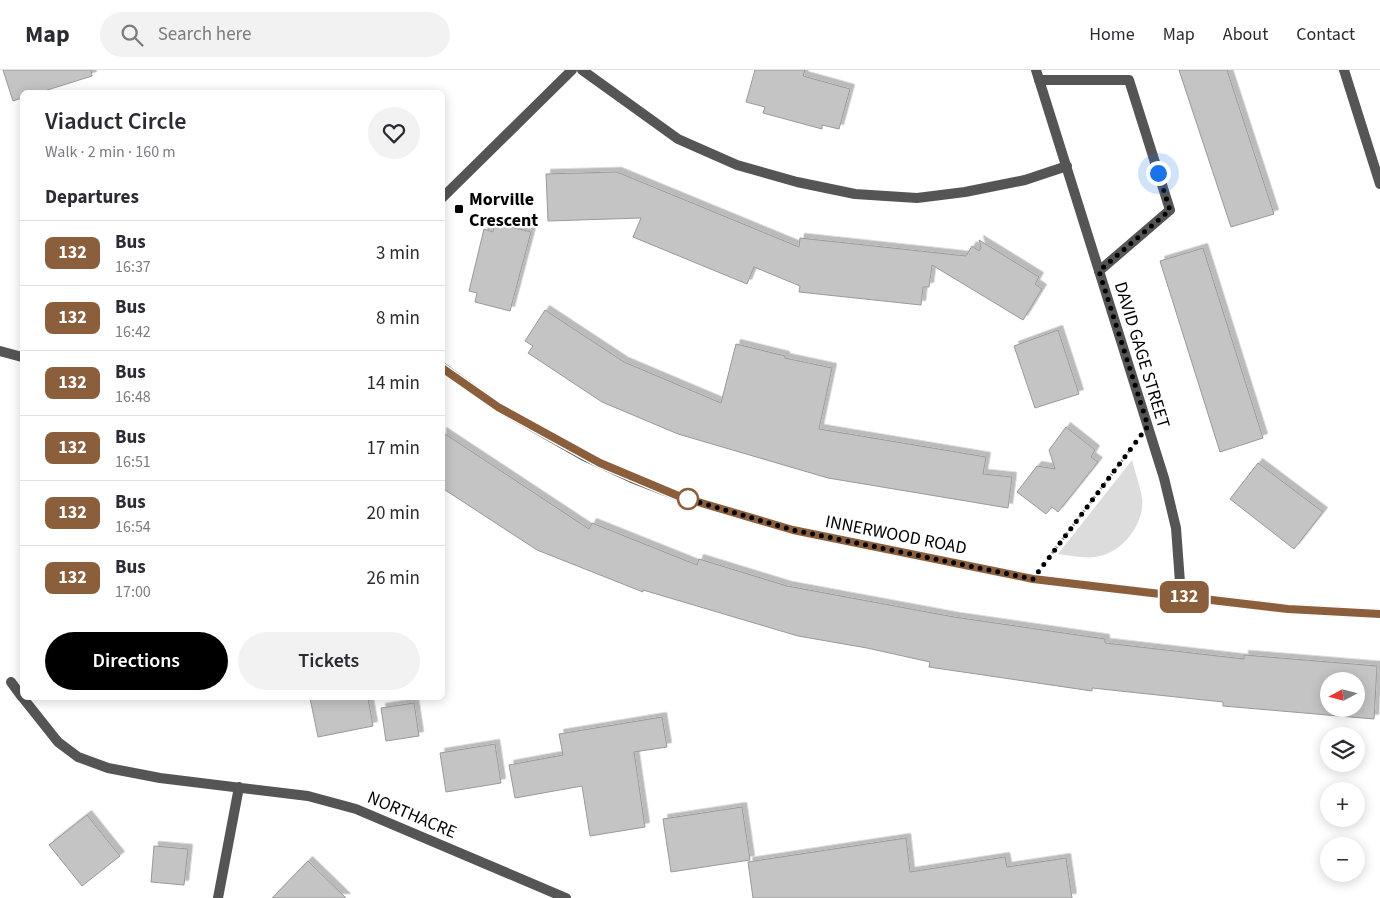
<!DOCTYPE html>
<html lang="en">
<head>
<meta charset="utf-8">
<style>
	:root { --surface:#fff; --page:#f2f2f3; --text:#2b2b33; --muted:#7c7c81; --line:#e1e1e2; --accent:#000 }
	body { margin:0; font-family:"Source Sans 3",sans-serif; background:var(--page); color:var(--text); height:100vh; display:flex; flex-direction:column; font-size:19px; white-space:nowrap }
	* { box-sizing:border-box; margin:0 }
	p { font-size:16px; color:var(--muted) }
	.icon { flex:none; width:28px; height:28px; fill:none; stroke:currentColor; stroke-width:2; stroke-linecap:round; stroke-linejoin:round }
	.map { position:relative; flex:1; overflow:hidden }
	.panel { position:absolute; left:20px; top:20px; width:425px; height:610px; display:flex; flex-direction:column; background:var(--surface); border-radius:8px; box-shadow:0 2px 12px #0003 }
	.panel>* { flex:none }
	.badge { padding:0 10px; border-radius:8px; font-size:18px; line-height:32px }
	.needle { width:32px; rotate:263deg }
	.tools { position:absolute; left:1320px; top:602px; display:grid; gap:10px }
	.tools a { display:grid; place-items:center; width:45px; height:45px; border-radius:50%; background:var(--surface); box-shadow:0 2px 12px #0003; font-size:25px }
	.you { position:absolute; width:25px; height:25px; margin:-12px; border:4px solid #fff; border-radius:50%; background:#1a73e8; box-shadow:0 0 0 8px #1a73e833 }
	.map>.badge { position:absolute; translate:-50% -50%; box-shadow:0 0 0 2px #fff }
	h2 { padding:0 25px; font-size:19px; line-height:45px }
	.round { display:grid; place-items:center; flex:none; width:52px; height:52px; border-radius:26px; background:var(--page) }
	.overview { display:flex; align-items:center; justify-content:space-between; height:85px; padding:0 25px }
	h1 { font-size:24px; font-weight:600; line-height:38px }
	.action { display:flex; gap:10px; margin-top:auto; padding:10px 25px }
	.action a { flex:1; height:58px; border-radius:30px; background:var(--accent); color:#fff; font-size:20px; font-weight:600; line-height:58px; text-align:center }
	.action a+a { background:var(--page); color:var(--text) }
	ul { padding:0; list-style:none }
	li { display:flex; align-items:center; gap:15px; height:65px; padding:0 25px; border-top:1px solid var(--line) }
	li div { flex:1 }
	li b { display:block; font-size:19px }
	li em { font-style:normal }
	li .badge { min-width:55px; font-weight:700; text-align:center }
	header { display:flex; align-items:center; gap:30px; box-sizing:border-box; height:70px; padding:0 25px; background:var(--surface); border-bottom:1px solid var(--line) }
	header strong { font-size:24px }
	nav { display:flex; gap:28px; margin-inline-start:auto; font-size:18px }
	.search { width:350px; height:45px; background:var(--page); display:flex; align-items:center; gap:12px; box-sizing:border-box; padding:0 18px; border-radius:28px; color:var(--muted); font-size:19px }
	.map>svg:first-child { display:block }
	.green { fill:#dcdcdc }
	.building { fill:#c4c4c4; stroke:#999; fill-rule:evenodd; filter:url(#shadow) }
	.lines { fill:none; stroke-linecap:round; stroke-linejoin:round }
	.path { stroke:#777; stroke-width:3; stroke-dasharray:1 2.5; stroke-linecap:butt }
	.service { stroke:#555; stroke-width:10 }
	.minor { stroke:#555; stroke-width:10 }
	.line-casing { stroke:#fff; stroke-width:11 }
	.line { stroke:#8b5e3c; stroke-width:8 }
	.walk { stroke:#000; stroke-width:5; stroke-dasharray:0 9 }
	.poi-dot { fill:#000; stroke:#fff; stroke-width:2 }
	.stop-dot { fill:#fff; stroke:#8b5e3c; stroke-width:2.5 }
	.labels { text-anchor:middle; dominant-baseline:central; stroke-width:4.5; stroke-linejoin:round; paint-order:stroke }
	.poi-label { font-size:18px; font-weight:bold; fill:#000; stroke:#fff; text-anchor:start }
	.street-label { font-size:18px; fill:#000; stroke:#fff }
</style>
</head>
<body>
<header>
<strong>Map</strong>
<div class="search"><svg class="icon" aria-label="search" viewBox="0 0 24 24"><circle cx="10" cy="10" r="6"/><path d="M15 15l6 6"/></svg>Search here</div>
<nav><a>Home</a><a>Map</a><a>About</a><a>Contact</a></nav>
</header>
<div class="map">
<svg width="1380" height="828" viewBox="0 0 1380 828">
	<defs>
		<filter id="shadow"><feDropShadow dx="4.5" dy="-4.5" stdDeviation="0" flood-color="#0004"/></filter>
	</defs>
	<rect width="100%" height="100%" fill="#fff"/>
	<path class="green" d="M 1132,390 C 1135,402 1140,415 1142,428 C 1145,451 1126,478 1104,485 C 1089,490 1073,486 1058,484 Z"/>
	<path class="building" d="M 3,0 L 91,0 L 92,6 L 41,22 L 22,22 L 22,28 L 13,31 Z
		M 755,0 L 805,0 L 803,6 L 850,19 L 839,59 L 822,55 L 822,59 L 763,43 L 765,37 L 746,32 Z
		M 1179,0 L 1227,0 L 1274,144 L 1231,157 Z
		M 617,102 L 799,177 L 800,168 L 966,186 L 972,176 L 979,181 L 981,178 L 979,170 L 1039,207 L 1035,214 L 1042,219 L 1023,250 L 932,195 L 929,217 L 923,217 L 921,235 L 799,222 L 800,216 L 754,197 L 747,214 L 633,167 L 641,148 L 548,151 L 546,104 Z
		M 495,153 L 531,162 L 510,241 L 475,232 L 477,223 L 469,221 L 484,159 L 493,162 Z
		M 1203,178 L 1263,368 L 1220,382 L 1160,191 Z
		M 545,240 L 624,292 L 721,333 L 736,274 L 785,286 L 785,288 L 832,298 L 819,359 L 986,387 L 983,404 L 1012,407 L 1008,438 L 828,408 L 678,364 L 602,332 L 528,283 L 533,276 L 525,271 Z
		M 1058,260 L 1079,324 L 1035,338 L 1014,276 Z
		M 1066,357 L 1095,380 L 1091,387 L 1098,392 L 1058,442 L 1052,437 L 1046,444 L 1017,422 L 1037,396 L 1055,399 L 1049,380 Z
		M 442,362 L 589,459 L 592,453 L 697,495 L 699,489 L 787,516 L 954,547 L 1105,569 L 1105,573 L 1244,589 L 1244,585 L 1377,596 L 1374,649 L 1223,636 L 1223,632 L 1092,618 L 1092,621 L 929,597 L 930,592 L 867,578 L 798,566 L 643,520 L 643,522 L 537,480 L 442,418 ZM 1329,611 L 1356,611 L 1356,639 L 1329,639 Z
		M 1258,393 L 1323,442 L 1294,479 L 1230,429 Z
		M 310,628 L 368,628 L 373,656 L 318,667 Z
		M 414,633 L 419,666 L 386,671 L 381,638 Z
		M 662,647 L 667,677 L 634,682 L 645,757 L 590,766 L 582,716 L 515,728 L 509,695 L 563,685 L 559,664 Z
		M 495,674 L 501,713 L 446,722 L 440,683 Z
		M 742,737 L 750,790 L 671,802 L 663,749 Z
		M 87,745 L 120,786 L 82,816 L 49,775 Z
		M 906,768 L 910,802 L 1005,787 L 1007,797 L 1066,788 L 1072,828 L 753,828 L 748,792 Z
		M 154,776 L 188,779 L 184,815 L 151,812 Z
		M 308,791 L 346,828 L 272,828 Z"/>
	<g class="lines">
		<path class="path" d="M 1050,486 L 1130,380"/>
		<path class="service" d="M 1344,0 L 1380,114
			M 1039,10 L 1129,10 L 1170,140 L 1099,201"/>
		<path class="minor" d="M 582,0 L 678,69 L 737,95 L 797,112 L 855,124 L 917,128 L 965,122 L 1025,110 L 1067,96
			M 1036,0 L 1164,408 L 1176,458 L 1181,526
			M 442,128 L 572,0
			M 0,281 L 22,287
			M 442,297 L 498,337 L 584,386 L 632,408 L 681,427 L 793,460 L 1033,509 L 1288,539 L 1380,544
			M 11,612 L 22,627
			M 23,628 L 58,672 L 78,687 L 108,698 L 160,708 L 308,726 L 356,739 L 566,828
			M 218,828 L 239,717"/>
	</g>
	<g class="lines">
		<defs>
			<path id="line" d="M 442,298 L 498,337 L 600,393 L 681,427 L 793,460 L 1033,509 L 1288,539 L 1380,544"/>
		</defs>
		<use href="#line" class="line-casing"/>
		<use href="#line" class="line"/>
		<path class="walk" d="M 688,429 L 681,427 L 793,460 L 1033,509 L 1148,356 L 1099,201 L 1170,140 L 1158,103"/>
	</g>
	<rect class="poi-dot" x="454" y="134" width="10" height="10" rx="2.5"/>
	<circle class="stop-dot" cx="688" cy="429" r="10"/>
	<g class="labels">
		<g class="poi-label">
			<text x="469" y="129">Morville<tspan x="469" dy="21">Crescent</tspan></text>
		</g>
		<g class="street-label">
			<text transform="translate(1142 285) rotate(73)">DAVID GAGE STREET</text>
			<text transform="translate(896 465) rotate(11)">INNERWOOD ROAD</text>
			<text transform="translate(412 745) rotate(23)">NORTHACRE</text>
		</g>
	</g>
</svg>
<div class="tools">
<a><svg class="needle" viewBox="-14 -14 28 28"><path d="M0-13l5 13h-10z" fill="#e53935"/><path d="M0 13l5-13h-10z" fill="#7c7c81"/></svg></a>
<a><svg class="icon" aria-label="layers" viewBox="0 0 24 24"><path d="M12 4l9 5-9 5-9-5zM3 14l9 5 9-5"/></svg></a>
<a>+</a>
<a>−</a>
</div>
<div class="you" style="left:1158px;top:103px"></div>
<b class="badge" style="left:1184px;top:527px;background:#8b5e3c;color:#fff">132</b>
<section class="panel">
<div class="overview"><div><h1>Viaduct Circle</h1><p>Walk · 2 min · 160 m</p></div><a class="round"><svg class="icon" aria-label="heart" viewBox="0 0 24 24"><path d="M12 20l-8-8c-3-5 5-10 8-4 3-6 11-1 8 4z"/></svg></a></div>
<h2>Departures</h2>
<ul>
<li><span class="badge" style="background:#8b5e3c;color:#fff">132</span><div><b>Bus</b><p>16:37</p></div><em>3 min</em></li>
<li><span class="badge" style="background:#8b5e3c;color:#fff">132</span><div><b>Bus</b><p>16:42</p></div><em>8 min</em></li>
<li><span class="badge" style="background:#8b5e3c;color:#fff">132</span><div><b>Bus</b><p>16:48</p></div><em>14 min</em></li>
<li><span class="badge" style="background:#8b5e3c;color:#fff">132</span><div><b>Bus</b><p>16:51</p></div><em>17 min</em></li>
<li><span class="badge" style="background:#8b5e3c;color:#fff">132</span><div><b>Bus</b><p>16:54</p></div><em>20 min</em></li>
<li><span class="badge" style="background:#8b5e3c;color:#fff">132</span><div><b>Bus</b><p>17:00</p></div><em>26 min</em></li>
</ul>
<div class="action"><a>Directions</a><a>Tickets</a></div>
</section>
</div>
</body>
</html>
